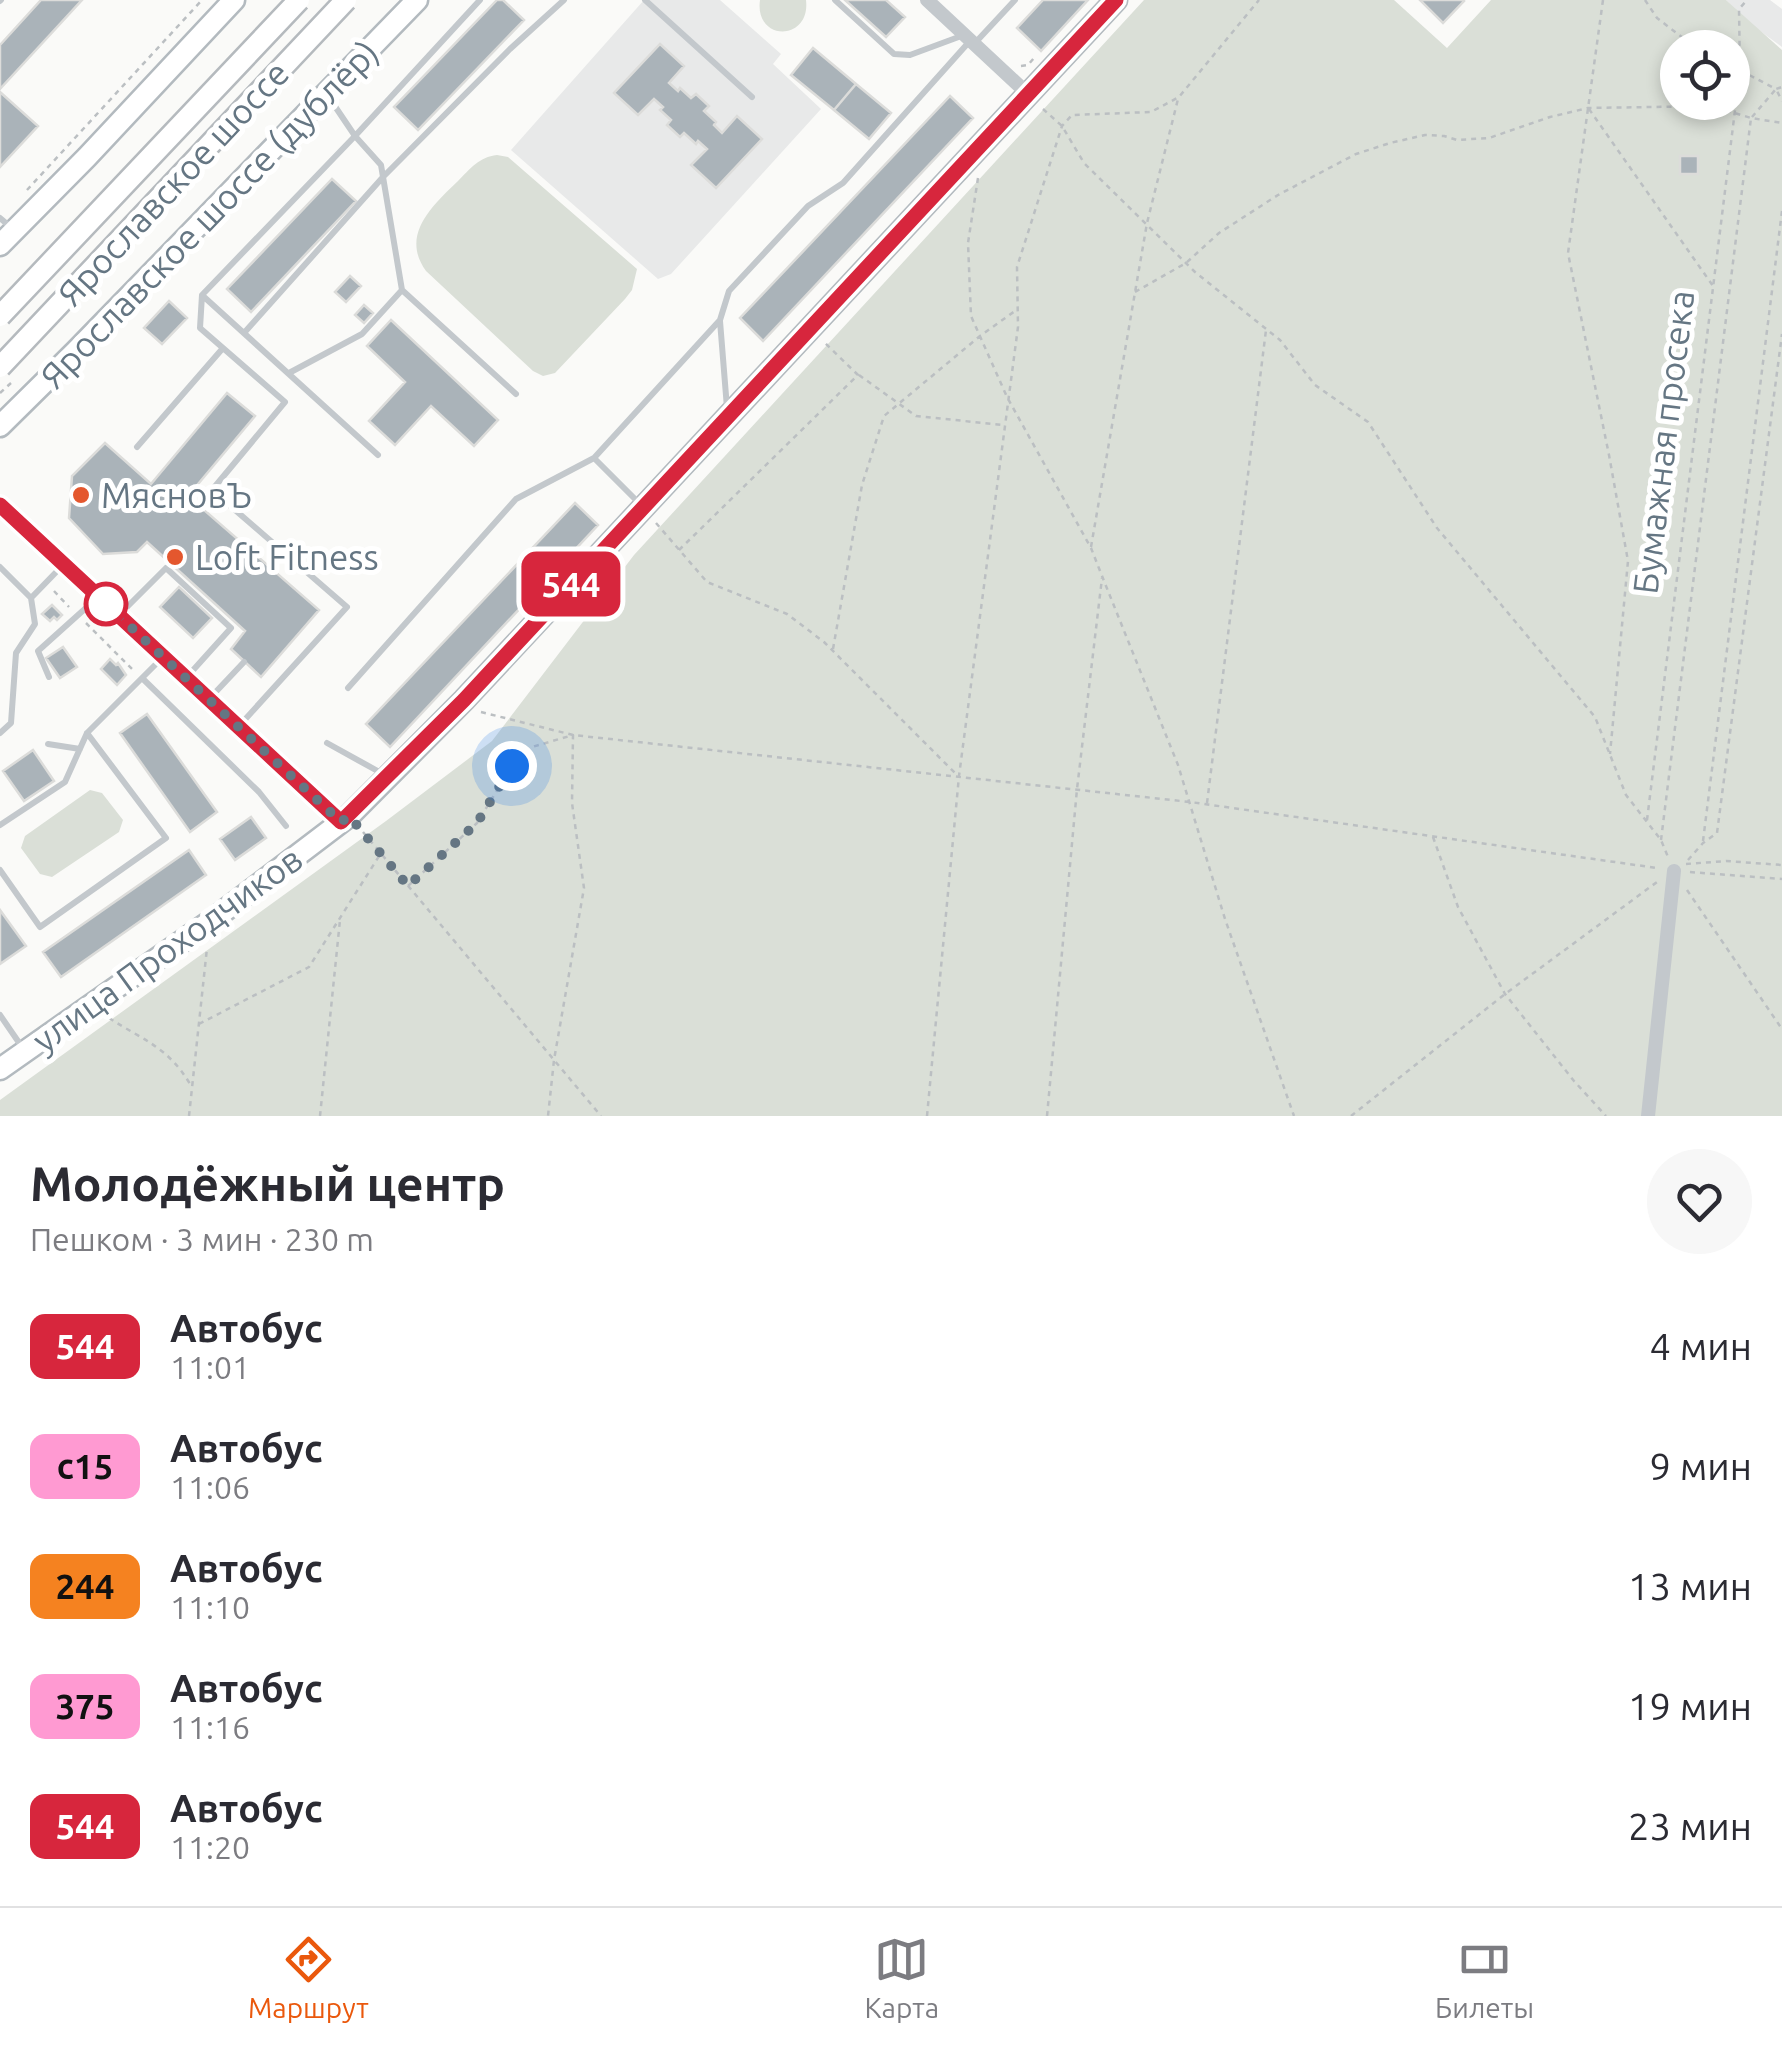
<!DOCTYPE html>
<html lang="ru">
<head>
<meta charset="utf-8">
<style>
	:root { --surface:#fff; --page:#f7f7f7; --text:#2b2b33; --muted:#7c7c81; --line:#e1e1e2; --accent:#ea580c }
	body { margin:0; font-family:Ubuntu,sans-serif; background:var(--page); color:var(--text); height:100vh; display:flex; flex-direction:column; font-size:38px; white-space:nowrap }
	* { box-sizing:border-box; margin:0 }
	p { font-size:32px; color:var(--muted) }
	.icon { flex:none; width:55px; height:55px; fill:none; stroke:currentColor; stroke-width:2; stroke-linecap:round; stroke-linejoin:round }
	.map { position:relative; height:1116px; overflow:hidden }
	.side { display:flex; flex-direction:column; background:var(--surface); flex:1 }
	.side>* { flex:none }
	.badge { padding:0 20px; border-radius:15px; font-size:35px; line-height:65px }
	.buttons { position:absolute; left:1660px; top:30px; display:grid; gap:20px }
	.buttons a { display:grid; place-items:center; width:90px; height:90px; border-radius:50%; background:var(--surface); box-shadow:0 5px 15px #0003; font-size:50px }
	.you { position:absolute; width:50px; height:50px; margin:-25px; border:8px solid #fff; border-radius:50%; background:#1a73e8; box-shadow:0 0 0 15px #1a73e833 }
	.map>.badge { position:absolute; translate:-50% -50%; box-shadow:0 0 0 5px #fff }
	.round { display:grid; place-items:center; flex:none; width:105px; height:105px; border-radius:52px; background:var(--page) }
	.summary { display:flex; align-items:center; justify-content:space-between; height:170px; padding:0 30px }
	h1 { font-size:48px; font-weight:700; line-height:75px }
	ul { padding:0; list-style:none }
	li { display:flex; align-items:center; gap:30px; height:120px; padding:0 30px }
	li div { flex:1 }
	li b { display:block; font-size:38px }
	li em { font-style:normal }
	li .badge { min-width:110px; font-weight:700; text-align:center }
	.tabs { display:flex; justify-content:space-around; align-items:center; height:140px; border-top:2px solid var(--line); background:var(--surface); font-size:28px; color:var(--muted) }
	.tabs a { display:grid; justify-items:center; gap:5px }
	.tabs .active { color:var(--accent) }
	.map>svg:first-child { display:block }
	.built { fill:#e8e9e9 }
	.green { fill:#dadfd7; fill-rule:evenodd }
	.building { fill:#aab3b9; stroke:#dcdcda; stroke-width:2.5 }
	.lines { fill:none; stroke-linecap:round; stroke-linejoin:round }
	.secondary-casing { stroke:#b3babf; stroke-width:25 }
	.path { stroke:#bbbfc2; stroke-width:2.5; stroke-dasharray:5 5; stroke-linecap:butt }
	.lane { stroke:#c3c8cc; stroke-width:6 }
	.street { stroke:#c3c8cc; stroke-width:14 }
	.secondary { stroke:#fff; stroke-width:20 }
	.primary-bridge-casing { stroke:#b5babe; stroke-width:25; stroke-linecap:butt }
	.primary-bridge { stroke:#fff; stroke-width:20 }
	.line-casing { stroke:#fff; stroke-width:22 }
	.line { stroke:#d7263d; stroke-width:15 }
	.walk { stroke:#657683; stroke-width:10; stroke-dasharray:0 18 }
	.poi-dot { fill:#e4572e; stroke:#fff; stroke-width:4 }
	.stop-dot { fill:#fff; stroke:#d7263d; stroke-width:5 }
	.labels { text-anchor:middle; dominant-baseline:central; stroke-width:10; stroke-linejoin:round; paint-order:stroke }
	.street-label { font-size:35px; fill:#657683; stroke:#fff }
	.poi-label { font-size:35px; fill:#657683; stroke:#fff; text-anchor:start }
</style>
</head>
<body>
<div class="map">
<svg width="1782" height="1116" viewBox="0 0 1782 1116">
	<rect width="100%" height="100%" fill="#fafaf8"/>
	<path class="built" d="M 644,0 L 720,0 L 781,54 L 773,64 L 821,109 L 671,274 L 658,279 L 511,150 Z
		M 1726,0 L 1770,0 L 1782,9 L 1782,47 L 1756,28 Z"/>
	<path class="green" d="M 760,0 L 806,0 C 811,42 754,42 760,0 Z
		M 1144,0 L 1394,0 L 1447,48 L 1491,0 L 1726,0 L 1782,50 L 1782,1116 L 0,1116 L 0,1100 L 386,821 L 492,741 L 634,555 ZM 1678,48 L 1732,48 L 1732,102 L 1678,102 Z
		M 497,155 L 508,157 L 637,269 L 632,290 L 625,299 L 555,373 L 543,376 L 533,371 L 426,271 C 400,235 432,206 458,181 C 470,169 479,157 497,155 Z
		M 90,790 L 102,793 L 123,820 L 119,832 L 52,877 L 40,874 L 21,848 L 25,836 Z"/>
	<path class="building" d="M 41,0 L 82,0 L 0,89 L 0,45 Z
		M 497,0 L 503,0 L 524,20 L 418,130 L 394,107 Z
		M 845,0 L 886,0 L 905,17 L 886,37 Z
		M 1043,0 L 1088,0 L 1041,51 L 1017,28 Z
		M 1420,0 L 1463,0 L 1464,1 L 1443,23 Z
		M 660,44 L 684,66 L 669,83 L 678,91 L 680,88 L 691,98 L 696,94 L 709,106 L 704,111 L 716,122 L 714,125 L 722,133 L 737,116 L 762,139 L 716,188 L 691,165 L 707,149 L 698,141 L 696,144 L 684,133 L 680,137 L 667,125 L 671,120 L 660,110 L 663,107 L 654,99 L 638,115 L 614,93 Z
		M 813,48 L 856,84 L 834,110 L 791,75 Z
		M 856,84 L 891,113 L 869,139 L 834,110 Z
		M 0,92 L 38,126 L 0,167 Z
		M 950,96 L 973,118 L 763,341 L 740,318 Z
		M 1680,156 L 1698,156 L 1698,174 L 1680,174 Z
		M 332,179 L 356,201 L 251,312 L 227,289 Z
		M 350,276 L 361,286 L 346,302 L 335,292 Z
		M 169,301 L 187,318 L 162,344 L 144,328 Z
		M 364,305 L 373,313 L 364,323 L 355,315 Z
		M 391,320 L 498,420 L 474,446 L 431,406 L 395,445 L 369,421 L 405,382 L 367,346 Z
		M 227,393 L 255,416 L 188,496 L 319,610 L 261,677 L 231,649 L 245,631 L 147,542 L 137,552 L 103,554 L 69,518 L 72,476 L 105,443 L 151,484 Z
		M 575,503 L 598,525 L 390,747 L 366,724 Z
		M 179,587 L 212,618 L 193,638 L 160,607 Z
		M 52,605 L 62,615 L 57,620 L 54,617 L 50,621 L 42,614 Z
		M 63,647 L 77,667 L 60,678 L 46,658 Z
		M 110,659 L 116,665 L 118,663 L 126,675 L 117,685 L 101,669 Z
		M 147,714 L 217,812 L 190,832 L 120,733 Z
		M 33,750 L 54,781 L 24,801 L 3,771 Z
		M 251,817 L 266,838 L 235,860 L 220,839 Z
		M 189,850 L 206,875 L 61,977 L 43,952 Z
		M 0,910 L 26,946 L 0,964 Z"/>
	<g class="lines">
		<defs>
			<path id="secondary" d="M 0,245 L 87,157 L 234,0
				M 0,426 L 76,351 L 417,0
				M 0,1069 L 211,921 L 349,816 L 464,700 L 1116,0"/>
		</defs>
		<use href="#secondary" class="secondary-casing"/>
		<path class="path" d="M 1603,0 L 1568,253 L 1609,455 L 1628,561 L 1610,754
			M 1645,0 L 1657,18 L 1696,48
			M 1021,66 L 1028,65 L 1034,58
			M 1732,66 L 1776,89 L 1782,87
			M 1043,109 L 1062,126 L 1084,163 L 1195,272 L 1280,340 L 1315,385 L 1368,422 L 1437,528 L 1595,717 L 1626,795 L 1661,840 L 1668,857
			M 1589,109 L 1713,286
			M 1752,117 L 1776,89 L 1782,101
			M 978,178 L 968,243 L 971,316 L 1007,397 L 1091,548 L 1102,576 L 1178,765 L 1225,919 L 1294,1116
			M 27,190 L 202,0
			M 1135,292 L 1186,263 L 1219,233 L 1278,195 L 1356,154 L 1390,143 L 1425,135 L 1444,136 L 1457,140 L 1489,138 L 1550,117 L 1588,108 L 1712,106 L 1751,118 L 1782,123
			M 859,375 L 916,416 L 1003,425
			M 0,393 L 11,383
			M 656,523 L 707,582 L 787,614 L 824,642 L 956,774
			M 1091,547 L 1147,223 L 1178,99
			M 679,550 L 858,375 L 824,342
			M 54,591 L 69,607
			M 86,623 L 133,670
			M 833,649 L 862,485 L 884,416 L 980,336 L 1015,311
			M 481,712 L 573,735 L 1190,802 L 1657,868
			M 1207,803 L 1266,330
			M 1647,820 L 1740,70 L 1739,9 L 1747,0
			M 363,832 L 601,1116
			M 1433,837 L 1458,907 L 1505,994 L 1574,1081 L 1606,1116
			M 1661,840 L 1751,118
			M 1703,841 L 1782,211
			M 1688,860 L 1703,843 L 1717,833 L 1782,334
			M 1686,864 L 1726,861 L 1782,865
			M 1690,872 L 1782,879
			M 408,886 L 477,823 L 512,766 L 532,747 L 573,735 L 572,803 L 584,888 L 554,1060 L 548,1116
			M 1687,890 L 1782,1029
			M 109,1018 C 143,1040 168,1047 190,1084
			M 199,1024 L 309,967 L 381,853
			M 189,1116 L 207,948
			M 320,1116 L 340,920
			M 927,1116 L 959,776 L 1018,327 L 1017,267 L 1062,126 L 1072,115 L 1151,112 L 1179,97 L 1259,0
			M 1047,1116 L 1077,789 L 1102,578
			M 1351,1116 L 1505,994 L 1657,882"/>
		<path class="lane" d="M 645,0 L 752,97
			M 835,0 L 894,54 L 910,55 L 964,35
			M 0,1 L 1,0
			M 975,43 L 1015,0
			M 328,96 L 355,136 L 381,165 L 402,290 L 516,394
			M 0,218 L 13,229
			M 203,296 L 378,455
			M 720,321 L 727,408
			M 244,333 L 383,177 L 510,49 L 564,0
			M 289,373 L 362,334 L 402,290
			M 137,447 L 223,348
			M 594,458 L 639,503
			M 0,567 L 31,598 L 35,624 L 16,653 L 11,723 L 0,733
			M 31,598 L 63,565
			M 119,615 L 166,568 L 231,628 L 186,678
			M 49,677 L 38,651 L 97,598
			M 142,678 L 259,792 L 286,826
			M 348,688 L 516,499 L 594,458 L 720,320 L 729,291 L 808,206 L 843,183 L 969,42
			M 210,698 L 244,662
			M 240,725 L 347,607 L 212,490 L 285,402 L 200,328 L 202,295 L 355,136 L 480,0
			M 327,743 L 383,774
			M 48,744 L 80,749
			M 0,825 L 65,782 L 87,733 L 162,658
			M 0,870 L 40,927 L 166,838 L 87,733
			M 0,1015 L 22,1047"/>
		<path class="street" d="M 927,0 L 1028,94
			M 0,505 L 341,822
			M 1648,1116 L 1674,871"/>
		<use href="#secondary" class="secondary"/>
		<defs>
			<path id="primary-bridge" d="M 0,316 L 299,0
				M 0,367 L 346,0"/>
		</defs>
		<use href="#primary-bridge" class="primary-bridge-casing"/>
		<use href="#primary-bridge" class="primary-bridge"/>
	</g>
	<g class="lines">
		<defs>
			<path id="line" d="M 0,505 L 341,822 L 464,700 L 1116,0"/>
		</defs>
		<use href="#line" class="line-casing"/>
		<use href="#line" class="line"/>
		<path class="walk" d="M 106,604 L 341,822 L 349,816 L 408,886 L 477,823 L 512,766"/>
	</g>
	<g class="poi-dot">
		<circle cx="81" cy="495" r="10"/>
		<circle cx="175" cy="557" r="10"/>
	</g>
	<circle class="stop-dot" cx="106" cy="604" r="20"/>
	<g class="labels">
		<g class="street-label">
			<text transform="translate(173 183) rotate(-47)">Ярославское шоссе</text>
			<text transform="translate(209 214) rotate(-46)">Ярославское шоссе (дублёр)</text>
			<text transform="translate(1663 442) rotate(-83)">Бумажная просека</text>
			<text transform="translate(167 949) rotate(-36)">улица Проходчиков</text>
		</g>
		<g class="poi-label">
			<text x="101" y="495">МясновЪ</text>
			<text x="195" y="557">Loft Fitness</text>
		</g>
	</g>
</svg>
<div class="buttons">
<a><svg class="icon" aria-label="locate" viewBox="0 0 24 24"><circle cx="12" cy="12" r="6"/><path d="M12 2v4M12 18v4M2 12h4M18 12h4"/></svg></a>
</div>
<div class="you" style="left:512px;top:766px"></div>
<b class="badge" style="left:571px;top:584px;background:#d7263d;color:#fff">544</b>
</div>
<section class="side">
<div class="summary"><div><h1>Молодёжный центр</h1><p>Пешком · 3 мин · 230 m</p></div><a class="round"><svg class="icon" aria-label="heart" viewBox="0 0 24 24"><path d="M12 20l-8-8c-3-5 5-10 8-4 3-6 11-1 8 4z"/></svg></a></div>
<ul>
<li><span class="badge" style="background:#d7263d;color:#fff">544</span><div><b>Автобус</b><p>11:01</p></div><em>4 мин</em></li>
<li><span class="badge" style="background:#ff9ad2;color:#111">с15</span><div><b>Автобус</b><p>11:06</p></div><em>9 мин</em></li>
<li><span class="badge" style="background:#f58220;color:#111">244</span><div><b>Автобус</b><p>11:10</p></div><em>13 мин</em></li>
<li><span class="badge" style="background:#ff9ad2;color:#111">375</span><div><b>Автобус</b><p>11:16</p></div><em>19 мин</em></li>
<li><span class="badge" style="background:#d7263d;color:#fff">544</span><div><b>Автобус</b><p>11:20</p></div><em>23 мин</em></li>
</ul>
</section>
<nav class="tabs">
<a class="active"><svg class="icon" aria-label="directions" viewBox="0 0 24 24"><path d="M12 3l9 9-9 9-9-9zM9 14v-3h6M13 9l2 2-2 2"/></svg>Маршрут</a>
<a><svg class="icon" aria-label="map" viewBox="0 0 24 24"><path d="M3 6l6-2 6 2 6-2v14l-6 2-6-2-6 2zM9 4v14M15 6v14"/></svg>Карта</a>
<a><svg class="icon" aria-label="tickets" viewBox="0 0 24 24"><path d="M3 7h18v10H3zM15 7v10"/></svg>Билеты</a>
</nav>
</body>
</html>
